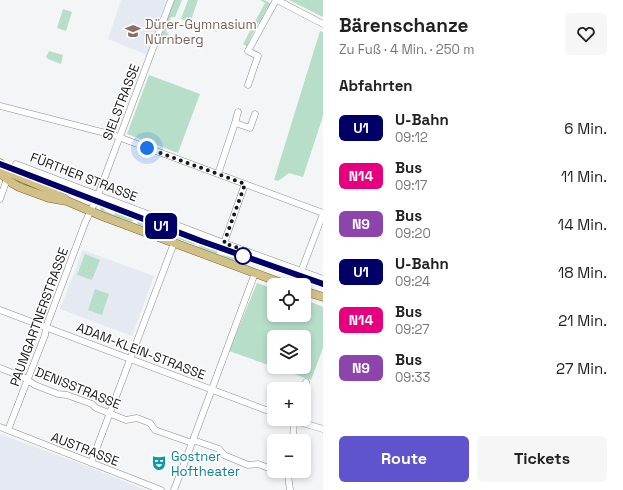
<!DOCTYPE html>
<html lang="de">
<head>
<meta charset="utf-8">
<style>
	:root { --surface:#fff; --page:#f6f6f6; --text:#222; --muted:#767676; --accent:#5f54cd }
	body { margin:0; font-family:"Space Grotesk",sans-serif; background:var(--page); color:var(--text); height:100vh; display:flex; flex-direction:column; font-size:15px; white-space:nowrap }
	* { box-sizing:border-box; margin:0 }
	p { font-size:13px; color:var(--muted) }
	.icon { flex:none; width:22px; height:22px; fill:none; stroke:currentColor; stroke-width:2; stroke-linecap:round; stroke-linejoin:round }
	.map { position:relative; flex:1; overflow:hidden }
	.side { display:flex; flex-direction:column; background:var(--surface); width:300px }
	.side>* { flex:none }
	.badge { padding:0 8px; border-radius:6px; font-size:14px; line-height:26px }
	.buttons { position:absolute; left:267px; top:278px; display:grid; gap:8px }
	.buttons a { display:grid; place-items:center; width:44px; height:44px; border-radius:6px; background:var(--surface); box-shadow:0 2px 6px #0003; font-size:20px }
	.you { position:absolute; width:20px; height:20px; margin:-10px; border:3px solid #fff; border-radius:50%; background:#1a73e8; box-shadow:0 0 0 6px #1a73e833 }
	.map>.badge { position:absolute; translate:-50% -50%; box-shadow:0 0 0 2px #fff }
	h2 { padding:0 16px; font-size:15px; line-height:36px }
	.round { display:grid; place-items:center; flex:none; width:42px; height:42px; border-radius:6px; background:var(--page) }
	.headline { display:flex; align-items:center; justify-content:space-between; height:68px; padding:0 16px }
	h1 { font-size:19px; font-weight:700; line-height:30px }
	.primary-button { display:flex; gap:8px; margin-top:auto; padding:8px 16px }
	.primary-button a { flex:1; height:46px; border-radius:6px; background:var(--accent); color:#fff; font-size:16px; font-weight:700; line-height:46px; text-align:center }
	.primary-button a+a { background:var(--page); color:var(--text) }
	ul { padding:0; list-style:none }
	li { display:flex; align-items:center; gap:12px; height:48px; padding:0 16px }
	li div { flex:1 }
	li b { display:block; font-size:15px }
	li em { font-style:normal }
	li .badge { min-width:44px; font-weight:700; text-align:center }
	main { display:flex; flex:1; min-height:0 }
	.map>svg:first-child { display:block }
	.built { fill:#e5eaf2 }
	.green { fill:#b7dec8 }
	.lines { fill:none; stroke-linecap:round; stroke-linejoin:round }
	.minor-casing { stroke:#8b8c8d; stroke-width:7 }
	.major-casing { stroke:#7d6b2d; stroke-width:9 }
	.minor { stroke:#fff; stroke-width:6 }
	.major { stroke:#d1c188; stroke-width:8 }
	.line-casing { stroke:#fff; stroke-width:9 }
	.line { stroke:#006; stroke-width:6 }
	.walk { stroke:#181819; stroke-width:4; stroke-dasharray:0 7.2 }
	.stop-dot { fill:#fff; stroke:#006; stroke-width:2 }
	.labels { text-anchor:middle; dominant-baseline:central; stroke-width:3; stroke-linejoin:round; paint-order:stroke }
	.education-label { font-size:13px; fill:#785e54; stroke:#fff; text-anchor:start }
	.street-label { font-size:13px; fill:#181819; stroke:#fff }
	.culture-label { font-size:13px; fill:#0d838f; stroke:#fff; text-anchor:start }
</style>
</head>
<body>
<main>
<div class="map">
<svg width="323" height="490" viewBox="0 0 323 490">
	<rect width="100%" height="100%" fill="#f4f5f6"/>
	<path class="built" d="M 121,0 L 166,0 L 147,55 L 108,39 Z
		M 83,250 L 154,276 L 132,336 L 60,309 Z
		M 0,434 L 81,464 L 146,490 L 0,490 Z"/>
	<path class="green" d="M 174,0 L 182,0 L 175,17 L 171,17 L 166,32 L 169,34 L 167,40 L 165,41 L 160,39 Z
		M 188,0 L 198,0 L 191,20 L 217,31 L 217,32 L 181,19 Z
		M 260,0 L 264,0 L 272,4 L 269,9 L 267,8 L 262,18 L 261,23 L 258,23 L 248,43 L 248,47 L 243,44 L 265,3 Z
		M 289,0 L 323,0 L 323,17 Z
		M 63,9 L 72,12 L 66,31 L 57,28 Z
		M 320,31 L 323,32 L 323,116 L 303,177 L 289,173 L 278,181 L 274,180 Z
		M 49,51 L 63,55 L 61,64 L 48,59 L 46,57 Z
		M 149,75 L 200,94 L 178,153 L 127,134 Z
		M 37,178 L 45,181 L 48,179 L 51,182 L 57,183 L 58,185 L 65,186 L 65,191 L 37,180 Z
		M 69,188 L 80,193 L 82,192 L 85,193 L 87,197 L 85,200 L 80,196 L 69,192 Z
		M 106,202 L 111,204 L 113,208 L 118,210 L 121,209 L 124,212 L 127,211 L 133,213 L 135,217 L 133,221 L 131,222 L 101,211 L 100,207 L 102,204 L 105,211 L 114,215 L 116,211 L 109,209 L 105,203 Z
		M 145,218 L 147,222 L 153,222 L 155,225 L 157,226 L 159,224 L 162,225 L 163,229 L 161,229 L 160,232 L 137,224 L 139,220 Z
		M 172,225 L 184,232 L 186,236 L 190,237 L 195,236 L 196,240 L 195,245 L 165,234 L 167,227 Z
		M 202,239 L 224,249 L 226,253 L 218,250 L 217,254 L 235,258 L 237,256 L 241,258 L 240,260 L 236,261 L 200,248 L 199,246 Z
		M 85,254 L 100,260 L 92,280 L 77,275 Z
		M 257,283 L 274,289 L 274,315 L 304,315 L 304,299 L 323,307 L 323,348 L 311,380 L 274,367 L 304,367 L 304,337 L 274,337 L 274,367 L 229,351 Z
		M 95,289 L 109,294 L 102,315 L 88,310 Z"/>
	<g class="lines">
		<defs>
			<path id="minor" d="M 277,0 L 323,24
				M 248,85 L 258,56 L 248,51 L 276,0
				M 0,106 L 113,135 L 323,213
				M 235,123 L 238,112
				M 16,164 L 224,243 L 323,279
				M 218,174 L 235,123 L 250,128 L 255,114
				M 0,199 L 8,176
				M 224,243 L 245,184
				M 255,273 L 193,440 L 219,449 L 224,455 L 248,465 L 258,464 L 274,470
				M 296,285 L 323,214
				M 0,310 L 274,413
				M 0,368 L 23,377 L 35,385 L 58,394 L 67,395 L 92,404 L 96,408 L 126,420 L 137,418 L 150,423 L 155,430 L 192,443 L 174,490
				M 304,389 L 306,382
				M 289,419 L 323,429
				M 0,427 L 161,490
				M 8,430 L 45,335 L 46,327 L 85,223 L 98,195 L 171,0
				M 293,441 L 294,419
				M 91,463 L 174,243
				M 277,471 L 288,475
				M 290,490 L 288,475 L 290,471"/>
			<path id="major" d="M 0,163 L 15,175 L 50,190 L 65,199
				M 0,173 L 12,183 L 19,187 L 49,198 L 67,201 L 102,216 L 287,285
				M 304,291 L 323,297"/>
		</defs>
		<use href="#minor" class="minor-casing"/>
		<use href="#major" class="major-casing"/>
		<use href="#minor" class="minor"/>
		<use href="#major" class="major"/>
	</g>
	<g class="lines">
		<defs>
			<path id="line" d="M 0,164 L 201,241 L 323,284"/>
		</defs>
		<use href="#line" class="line-casing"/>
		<use href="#line" class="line"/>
		<path class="walk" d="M 147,148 L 245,184 L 224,243 L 244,250 L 243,256"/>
	</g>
	<defs>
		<symbol id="school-bare" viewBox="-9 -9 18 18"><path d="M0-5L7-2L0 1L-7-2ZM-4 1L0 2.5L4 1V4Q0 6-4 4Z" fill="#8d6e63" stroke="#fff" stroke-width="2.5" paint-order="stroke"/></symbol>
		<symbol id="theatre-bare" viewBox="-9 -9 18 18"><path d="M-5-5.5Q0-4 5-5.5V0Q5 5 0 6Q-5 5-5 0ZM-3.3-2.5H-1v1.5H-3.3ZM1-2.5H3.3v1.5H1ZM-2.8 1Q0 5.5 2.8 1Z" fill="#0f9aa8" stroke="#fff" stroke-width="2.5" paint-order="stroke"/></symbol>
	</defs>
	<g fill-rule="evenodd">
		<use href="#school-bare" x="122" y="20" width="22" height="22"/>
		<use href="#theatre-bare" x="148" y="452" width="22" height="22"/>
	</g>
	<circle class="stop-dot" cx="243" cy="256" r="8"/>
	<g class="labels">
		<g class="education-label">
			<text x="145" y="24">Dürer-Gymnasium<tspan x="145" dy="15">Nürnberg</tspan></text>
		</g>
		<g class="street-label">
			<text transform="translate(121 102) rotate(-69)">SIELSTRASSE</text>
			<text transform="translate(84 177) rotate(21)">FÜRTHER STRASSE</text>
			<text transform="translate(39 317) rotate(-70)">PAUMGARTNERSTRASSE</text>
			<text transform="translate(141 351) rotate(21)">ADAM-KLEIN-STRASSE</text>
			<text transform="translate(78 388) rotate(22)">DENISSTRASSE</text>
			<text transform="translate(85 449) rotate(21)">AUSTRASSE</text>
		</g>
		<g class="culture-label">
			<text x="171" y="456">Gostner<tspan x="171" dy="15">Hoftheater</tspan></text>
		</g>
	</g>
</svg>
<div class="buttons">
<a><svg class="icon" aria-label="locate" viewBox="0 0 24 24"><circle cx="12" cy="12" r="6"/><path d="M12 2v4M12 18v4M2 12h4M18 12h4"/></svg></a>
<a><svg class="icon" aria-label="layers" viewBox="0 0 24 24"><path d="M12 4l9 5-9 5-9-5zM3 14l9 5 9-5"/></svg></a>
<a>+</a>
<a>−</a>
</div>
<div class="you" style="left:147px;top:148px"></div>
<b class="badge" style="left:161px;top:226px;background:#006;color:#fff">U1</b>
</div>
<section class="side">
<div class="headline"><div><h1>Bärenschanze</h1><p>Zu Fuß · 4 Min. · 250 m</p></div><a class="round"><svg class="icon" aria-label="heart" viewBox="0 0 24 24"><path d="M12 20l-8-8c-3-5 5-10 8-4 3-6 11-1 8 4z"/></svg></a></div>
<h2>Abfahrten</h2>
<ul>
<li><span class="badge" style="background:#006;color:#fff">U1</span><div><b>U-Bahn</b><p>09:12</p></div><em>6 Min.</em></li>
<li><span class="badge" style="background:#e6007e;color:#fff">N14</span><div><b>Bus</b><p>09:17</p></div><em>11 Min.</em></li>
<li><span class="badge" style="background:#8e44ad;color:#fff">N9</span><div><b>Bus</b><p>09:20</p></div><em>14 Min.</em></li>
<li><span class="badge" style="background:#006;color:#fff">U1</span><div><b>U-Bahn</b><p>09:24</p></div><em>18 Min.</em></li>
<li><span class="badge" style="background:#e6007e;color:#fff">N14</span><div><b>Bus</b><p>09:27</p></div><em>21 Min.</em></li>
<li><span class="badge" style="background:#8e44ad;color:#fff">N9</span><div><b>Bus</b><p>09:33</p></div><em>27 Min.</em></li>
</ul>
<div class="primary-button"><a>Route</a><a>Tickets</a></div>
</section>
</main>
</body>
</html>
